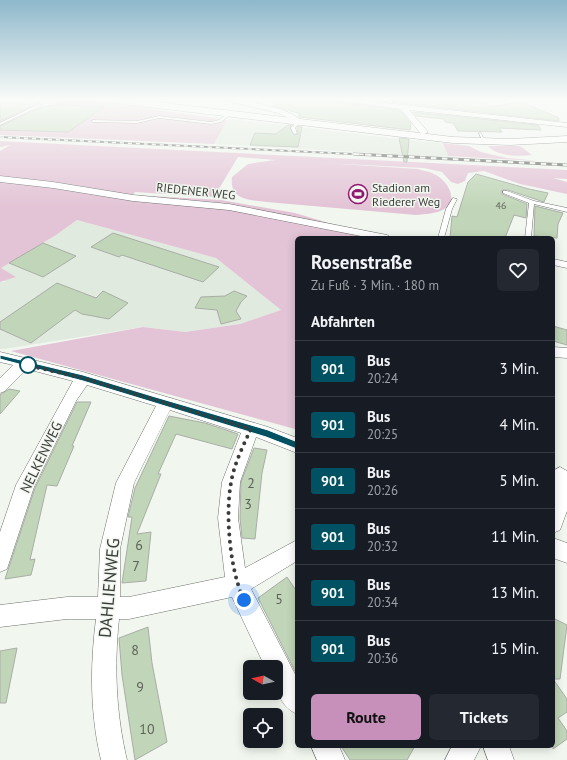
<!DOCTYPE html>
<html lang="de">
<head>
<meta charset="utf-8">
<style>
	:root { --surface:#171b24; --page:#242831; --text:#f1f3f6; --muted:#9ea1a6; --line:#363941; --accent:#c790bb }
	body { margin:0; font-family:"PT Sans",sans-serif; background:var(--page); color:var(--text); height:100vh; display:flex; flex-direction:column; font-size:15px; white-space:nowrap }
	* { box-sizing:border-box; margin:0 }
	p { font-size:13px; color:var(--muted) }
	.icon { flex:none; width:22px; height:22px; fill:none; stroke:currentColor; stroke-width:2; stroke-linecap:round; stroke-linejoin:round }
	.map { position:relative; flex:1; overflow:hidden }
	.details { position:absolute; left:295px; top:236px; width:260px; height:512px; display:flex; flex-direction:column; background:var(--surface); border-radius:6px; box-shadow:0 2px 10px #0003 }
	.details>* { flex:none }
	.badge { padding:0 8px; border-radius:3px; font-size:14px; line-height:26px }
	.needle { width:26px; rotate:278deg }
	.tools { position:absolute; left:243px; top:660px; display:grid; gap:8px }
	.tools a { display:grid; place-items:center; width:40px; height:40px; border-radius:6px; background:var(--surface); box-shadow:0 2px 10px #0003; font-size:20px }
	.you { position:absolute; width:20px; height:20px; margin:-10px; border:3px solid #fff; border-radius:50%; background:#1a73e8; box-shadow:0 0 0 6px #1a73e833 }
	.map>.badge { position:absolute; translate:-50% -50%; box-shadow:0 0 0 2px #fff }
	h2 { padding:0 16px; font-size:15px; line-height:36px }
	.round { display:grid; place-items:center; flex:none; width:42px; height:42px; border-radius:6px; background:var(--page) }
	.overview { display:flex; align-items:center; justify-content:space-between; height:68px; padding:0 16px }
	h1 { font-size:19px; font-weight:700; line-height:30px }
	.primary-button { display:flex; gap:8px; margin-top:auto; padding:8px 16px }
	.primary-button a { flex:1; height:46px; border-radius:6px; background:var(--accent); color:#111; font-size:16px; font-weight:700; line-height:46px; text-align:center }
	.primary-button a+a { background:var(--page); color:var(--text) }
	ul { padding:0; list-style:none }
	li { display:flex; align-items:center; gap:12px; height:56px; padding:0 16px; border-top:1px solid var(--line) }
	li div { flex:1 }
	li b { display:block; font-size:15px }
	li em { font-style:normal }
	li .badge { min-width:44px; font-weight:700; text-align:center }
	.map>svg:first-child { display:block }
	.built { fill:#e1eade }
	.green { fill:#e3c4d6 }
	.building { fill:#c1d6b8; stroke:#a9ada7 }
	.lines { fill:none; stroke-linecap:round; stroke-linejoin:round }
	.service-casing { stroke:#6e726d; stroke-width:1 }
	.minor-casing { stroke:#6e726d; stroke-width:1 }
	.secondary-casing { stroke:#6e726d; stroke-width:1 }
	.service { fill:#fff; fill-rule:evenodd }
	.minor { fill:#fff; fill-rule:evenodd }
	.secondary { fill:#fff; fill-rule:evenodd }
	.rail-far1-casing { stroke:#656864; stroke-width:2 }
	.rail-casing { stroke:#656864; stroke-width:3 }
	.rail-far1 { stroke:#f1f6ef; stroke-width:1.5; stroke-dasharray:4; stroke-linecap:butt }
	.rail { stroke:#f1f6ef; stroke-width:2; stroke-dasharray:5.5; stroke-linecap:butt }
	.line { fill:#005262; stroke:#fff }
	.walk { stroke:#3a3c39; stroke-width:4; stroke-dasharray:0 7.2 }
	.stop-dot { fill:#fff; stroke:#005262; stroke-width:2 }
	.labels { text-anchor:middle; dominant-baseline:central; stroke-width:3; stroke-linejoin:round; paint-order:stroke }
	.far-number-label { font-size:10px; fill:#5c6259 }
	.far-poi-label { font-size:12px; fill:#3a3c39; stroke:#f1f6ef; text-anchor:start }
	.far-street-label { font-size:12px; fill:#3a3c39; stroke:#f1f6ef }
	.street-label { font-size:14px; fill:#3a3c39; stroke:#f1f6ef }
	.near-number-label { font-size:14px; fill:#5c6259 }
	.near-street-label { font-size:17px; fill:#3a3c39; stroke:#f1f6ef }
</style>
</head>
<body>
<div class="map">
<svg width="567" height="760" viewBox="0 0 567 760">
	<rect width="100%" height="100%" fill="#f1f6ef"/>
	<path class="built" d="M 0,100 L 61,100 L 0,130 Z
		M 230,119 L 414,141 L 443,143 L 448,157 L 214,144 L 227,120 Z
		M 77,220 L 216,258 L 281,310 L 240,324 L 185,332 L 143,327 L 4,349 L 0,349 L 0,282 L 5,282 L 0,268 L 56,235 Z"/>
	<path class="green" d="M 61,100 L 90,100 L 227,120 L 214,144 L 0,135 L 0,130 Z
		M 0,141 L 567,170 L 567,179 L 553,178 L 567,182 L 567,194 L 520,184 L 484,171 L 468,173 L 465,181 L 458,184 L 451,182 L 442,172 L 424,168 L 323,163 L 418,169 C 423,171 429,171 434,174 C 446,179 460,199 444,209 C 436,214 425,214 416,215 L 267,202 C 250,200 229,200 232,177 L 248,164 L 275,160 L 238,157 L 214,197 L 135,192 L 133,195 L 221,200 L 295,213 L 379,238 L 297,238 L 297,425 L 295,429 L 11,351 L 143,327 L 185,332 L 240,324 L 281,310 L 216,258 L 77,220 L 56,235 L 1,268 L 16,277 L 0,282 L 0,151 L 10,145 L 0,147 Z
		M 443,143 L 469,146 L 481,152 L 507,158 L 537,161 L 448,156 Z
		M 488,146 L 520,146 L 532,155 C 520,157 496,156 488,146 Z"/>
	<path class="building" d="M 274,100 L 321,100 L 400,110 L 411,124 L 410,130 L 300,117 L 298,116 L 301,114 L 274,106 Z
		M 375,100 L 482,100 L 482,103 L 488,104 L 488,107 L 522,102 L 559,118 L 559,121 Z
		M 0,102 L 33,105 L 0,121 Z
		M 61,105 L 104,107 L 68,132 L 0,130 L 0,126 L 42,107 Z
		M 413,112 L 538,125 L 541,130 L 499,128 L 502,132 L 458,131 L 453,123 L 445,122 L 444,119 L 416,116 Z
		M 288,125 L 291,125 L 290,129 L 294,135 L 298,134 L 297,128 L 298,126 L 302,127 L 298,147 L 250,145 L 255,133 L 276,134 Z
		M 399,138 L 409,139 L 407,162 L 404,162 Z
		M 476,174 L 529,189 L 548,193 L 544,202 L 508,190 L 502,190 L 502,194 L 527,204 L 526,218 L 514,215 L 505,238 L 450,238 L 452,216 L 457,217 L 468,182 Z
		M 535,206 L 563,213 L 558,224 L 557,238 L 534,236 Z
		M 113,233 L 219,267 L 203,282 L 122,255 L 119,257 L 91,247 Z
		M 43,243 L 76,256 L 43,277 L 9,263 Z
		M 57,283 L 96,298 L 103,291 L 128,303 L 109,319 L 82,314 L 75,310 L 31,343 L 0,329 L 0,322 Z
		M 234,291 L 247,296 L 241,302 L 236,311 L 241,319 L 221,324 L 217,310 L 195,308 L 201,297 L 225,296 Z
		M 553,326 L 567,330 L 567,345 L 553,341 Z
		M 9,389 L 20,391 L 0,414 L 0,395 Z
		M 77,402 L 91,402 L 72,446 L 74,446 L 57,486 L 47,485 L 30,560 L 35,559 L 31,575 L 5,579 L 35,488 Z
		M 169,416 L 205,423 L 238,434 L 232,449 L 176,434 L 158,474 L 161,474 L 137,534 L 151,532 L 146,581 L 122,583 L 132,517 L 128,517 L 135,488 Z
		M 254,448 L 267,450 L 262,473 L 255,539 L 242,538 L 240,518 L 241,482 Z
		M 287,577 L 297,592 L 297,675 L 258,598 Z
		M 553,618 L 567,625 L 560,679 L 553,679 L 567,699 L 567,712 L 558,718 L 567,731 L 567,739 L 553,749 Z
		M 148,627 L 152,663 L 167,742 L 135,760 L 122,675 L 119,638 Z
		M 17,648 L 6,703 L 0,703 L 0,651 Z
		M 341,746 L 415,746 L 407,760 L 350,760 Z"/>
	<g class="lines">
		<defs>
			<path id="service" d="M 39,104 L 42,105 L 0,125 L 0,123 Z
				M 227,114 L 230,115 L 221,122 L 211,124 L 159,118 L 137,123 L 93,122 L 91,121 L 93,120 L 137,121 L 159,116 L 211,122 L 219,120 Z
				M 298,120 L 301,121 L 295,128 L 297,133 L 295,134 L 293,133 L 291,128 Z
				M 479,133 L 481,133 L 485,142 L 483,142 Z
				M 503,191 L 507,191 L 534,201 L 567,208 L 567,212 L 534,204 L 531,238 L 525,238 L 529,203 L 503,193 Z
				M 453,198 L 457,199 L 452,209 L 444,238 L 438,238 L 446,209 Z"/>
			<path id="minor" d="M 223,100 C 245,100 286,106 302,121 L 297,122 L 278,113 Z
				M 335,100 L 358,100 L 567,123 L 567,127 L 409,110 L 428,132 L 424,134 L 421,134 L 401,109 Z
				M 0,176 L 53,182 L 133,195 L 229,204 L 387,235 L 392,238 L 371,238 L 229,210 L 133,201 L 53,188 L 0,182 Z
				M 553,259 L 567,262 L 567,268 L 553,265 Z
				M 553,347 L 567,348 L 567,358 L 553,357 Z
				M 0,352 L 83,372 L 268,427 L 297,438 L 297,453 L 256,437 L 240,482 L 238,518 L 245,568 L 297,540 L 297,561 L 251,589 L 297,678 L 297,714 C 277,705 276,686 276,667 L 265,667 L 232,597 L 129,619 L 119,619 C 114,666 116,714 127,760 L 101,760 C 90,714 90,666 96,619 L 67,619 L 0,627 L 0,605 L 67,597 L 98,597 L 100,549 L 116,483 L 156,406 L 87,385 L 76,401 L 34,487 L 7,569 L 0,572 L 0,532 L 16,485 L 73,381 L 27,369 L 5,391 L 0,393 L 0,378 L 13,365 L 0,362 ZM 170,410 L 241,433 L 222,482 L 218,518 L 225,577 L 129,597 L 120,597 L 120,549 L 134,483 Z
				M 560,467 L 567,471 L 567,511 L 560,530 L 553,533 L 553,471 Z
				M 553,538 L 567,543 L 567,563 L 553,558 Z
				M 311,746 L 339,746 L 345,760 L 317,760 Z
				M 452,746 L 481,746 L 474,760 L 445,760 Z
				M 483,746 L 509,746 L 514,760 L 488,760 Z"/>
			<path id="secondary" d="M 110,100 L 139,100 L 453,137 L 510,139 L 567,136 L 567,142 L 510,145 L 453,143 L 114,103 Z"/>
		</defs>
		<use href="#service" class="service-casing"/>
		<use href="#minor" class="minor-casing"/>
		<use href="#secondary" class="secondary-casing"/>
		<use href="#service" class="service"/>
		<use href="#minor" class="minor"/>
		<use href="#secondary" class="secondary"/>
		<defs>
			<path id="rail-far1" d="M 0,137 L 374,155"/>
			<path id="rail" d="M 354,154 L 567,165"/>
		</defs>
		<use href="#rail-far1" class="rail-far1-casing"/>
		<use href="#rail" class="rail-casing"/>
		<use href="#rail-far1" class="rail-far1"/>
		<use href="#rail" class="rail"/>
	</g>
	<linearGradient id="sky" x2="0" y2="1"><stop stop-color="#8eb8cb"/><stop offset="0.48" stop-color="#f9fbf8"/><stop offset="1" stop-color="#f9fbf8" stop-opacity="0"/></linearGradient>
	<rect width="567" height="207" fill="url(#sky)"/>
	<path class="line" d="M 0,355 L 83,375 L 152,396 L 268,430 L 300,443 L 301,446 L 297,449 L 266,437 L 152,402 L 83,381 L 0,359 Z"/>
	<g class="lines">
		<path class="walk" d="M 28,365 L 26,365 L 83,378 L 251,429 C 243,446 234,464 231,483 C 225,515 230,571 244,600"/>
	</g>
	<defs>
		<symbol id="stadium-ring" viewBox="-11 -11 22 22"><circle r="9.5" fill="#f1f6ef" stroke="#931873" stroke-width="1.5"/><path d="M0-5a6.5 5 0 1 0 0 10a6.5 5 0 1 0 0-10ZM-3.5-1.8h7v3.6h-7Z" fill="#931873"/></symbol>
	</defs>
	<g fill-rule="evenodd">
		<use href="#stadium-ring" x="347" y="183" width="22" height="22"/>
	</g>
	<circle class="stop-dot" cx="28" cy="365" r="8"/>
	<g class="labels">
		<g class="far-number-label">
			<text x="501" y="205">46</text>
		</g>
		<g class="far-poi-label">
			<text x="372" y="187">Stadion am<tspan x="372" dy="14">Riederer Weg</tspan></text>
		</g>
		<g class="far-street-label">
			<text transform="translate(196 191) rotate(6)">RIEDENER WEG</text>
		</g>
		<g class="street-label">
			<text transform="translate(41 457) rotate(-64)">NELKENWEG</text>
		</g>
		<g class="near-number-label">
			<text x="251" y="483">2</text>
			<text x="248" y="504">3</text>
			<text x="139" y="545">6</text>
			<text x="136" y="566">7</text>
			<text x="279" y="599">5</text>
			<text x="135" y="650">8</text>
			<text x="140" y="687">9</text>
			<text x="147" y="729">10</text>
		</g>
		<g class="near-street-label">
			<text transform="translate(109 588) rotate(-85)">DAHLIENWEG</text>
		</g>
	</g>
</svg>
<div class="tools">
<a><svg class="needle" viewBox="-14 -14 28 28"><path d="M0-13l5 13h-10z" fill="#e53935"/><path d="M0 13l5-13h-10z" fill="#9ea1a6"/></svg></a>
<a><svg class="icon" aria-label="locate" viewBox="0 0 24 24"><circle cx="12" cy="12" r="6"/><path d="M12 2v4M12 18v4M2 12h4M18 12h4"/></svg></a>
</div>
<div class="you" style="left:244px;top:600px"></div>
<section class="details">
<div class="overview"><div><h1>Rosenstraße</h1><p>Zu Fuß · 3 Min. · 180 m</p></div><a class="round"><svg class="icon" aria-label="heart" viewBox="0 0 24 24"><path d="M12 20l-8-8c-3-5 5-10 8-4 3-6 11-1 8 4z"/></svg></a></div>
<h2>Abfahrten</h2>
<ul>
<li><span class="badge" style="background:#005262;color:#fff">901</span><div><b>Bus</b><p>20:24</p></div><em>3 Min.</em></li>
<li><span class="badge" style="background:#005262;color:#fff">901</span><div><b>Bus</b><p>20:25</p></div><em>4 Min.</em></li>
<li><span class="badge" style="background:#005262;color:#fff">901</span><div><b>Bus</b><p>20:26</p></div><em>5 Min.</em></li>
<li><span class="badge" style="background:#005262;color:#fff">901</span><div><b>Bus</b><p>20:32</p></div><em>11 Min.</em></li>
<li><span class="badge" style="background:#005262;color:#fff">901</span><div><b>Bus</b><p>20:34</p></div><em>13 Min.</em></li>
<li><span class="badge" style="background:#005262;color:#fff">901</span><div><b>Bus</b><p>20:36</p></div><em>15 Min.</em></li>
</ul>
<div class="primary-button"><a>Route</a><a>Tickets</a></div>
</section>
</div>
</body>
</html>
